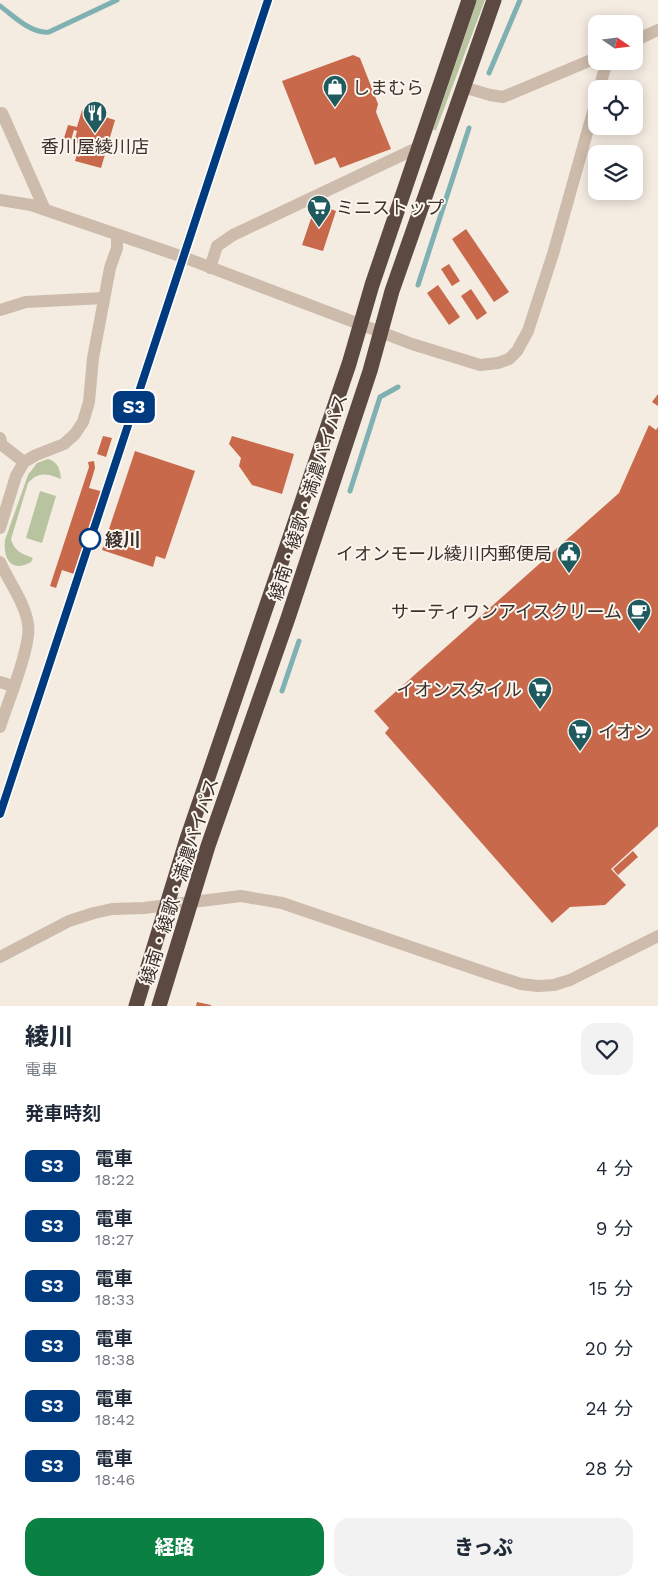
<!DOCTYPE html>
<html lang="ja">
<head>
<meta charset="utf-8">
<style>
	:root { --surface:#fff; --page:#f2f2f3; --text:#1f2937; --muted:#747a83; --accent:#0b8043 }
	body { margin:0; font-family:"Work Sans","Noto Sans JP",sans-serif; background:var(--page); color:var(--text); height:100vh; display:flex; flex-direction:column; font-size:19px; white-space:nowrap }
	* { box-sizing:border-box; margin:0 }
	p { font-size:16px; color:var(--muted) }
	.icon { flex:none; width:28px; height:28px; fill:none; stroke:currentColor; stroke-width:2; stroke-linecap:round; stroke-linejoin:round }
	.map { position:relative; height:1006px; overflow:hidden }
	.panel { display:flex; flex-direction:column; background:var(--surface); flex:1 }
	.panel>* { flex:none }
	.badge { padding:0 10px; border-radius:8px; font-size:18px; line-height:32px }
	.needle { width:32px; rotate:104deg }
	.tools { position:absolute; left:588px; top:15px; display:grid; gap:10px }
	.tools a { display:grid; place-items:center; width:55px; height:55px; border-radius:10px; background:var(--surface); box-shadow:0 2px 12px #0003; font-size:25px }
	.map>.badge { position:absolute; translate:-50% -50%; box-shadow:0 0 0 2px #fff }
	h2 { padding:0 25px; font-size:19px; line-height:45px }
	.round { display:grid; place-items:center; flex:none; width:52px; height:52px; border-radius:15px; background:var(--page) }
	.overview { display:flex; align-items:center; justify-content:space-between; height:85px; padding:0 25px }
	h1 { font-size:24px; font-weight:800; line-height:38px }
	.cta { display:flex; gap:10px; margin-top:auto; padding:10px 25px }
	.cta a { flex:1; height:58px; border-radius:15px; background:var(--accent); color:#fff; font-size:20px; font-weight:800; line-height:58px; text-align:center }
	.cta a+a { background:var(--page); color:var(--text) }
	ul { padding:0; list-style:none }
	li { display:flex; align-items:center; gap:15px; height:60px; padding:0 25px }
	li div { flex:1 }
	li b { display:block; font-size:19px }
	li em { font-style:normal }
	li .badge { min-width:55px; font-weight:700; text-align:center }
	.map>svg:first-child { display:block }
	.green { fill:#b8c4a0 }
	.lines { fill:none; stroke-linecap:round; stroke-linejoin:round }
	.stream { stroke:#7fb0b2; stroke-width:5 }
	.building { fill:#c8694b }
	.minor { stroke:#cdbbac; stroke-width:12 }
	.highway { stroke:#5c4a42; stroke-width:15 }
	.rail-casing { stroke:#3b302b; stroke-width:5.5 }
	.rail { stroke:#fbf5ee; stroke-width:4; stroke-dasharray:11; stroke-linecap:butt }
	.line-casing { stroke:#fff; stroke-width:11 }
	.line { stroke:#003b80; stroke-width:8 }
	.stop-dot { fill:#fff; stroke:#003b80; stroke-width:2.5 }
	.labels { text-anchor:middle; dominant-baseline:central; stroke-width:4; stroke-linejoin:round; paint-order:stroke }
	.poi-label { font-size:18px; fill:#3b302b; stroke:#fbf5ee; text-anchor:start }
	.street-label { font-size:18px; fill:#3b302b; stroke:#fbf5ee }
	.stop-label { font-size:18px; font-weight:bold; fill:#3b302b; stroke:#fbf5ee; text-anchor:start }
</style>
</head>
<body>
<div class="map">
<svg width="658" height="1006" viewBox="0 0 658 1006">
	<rect width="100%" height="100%" fill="#f4ebe1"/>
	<path class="green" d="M 477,0 L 485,0 L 436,130 L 433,130 Z
		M 48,459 C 58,462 60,469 61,479 C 48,474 39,471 28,483 L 11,539 C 14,551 22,554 33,558 L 31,562 C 11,573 3,559 5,540 L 28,475 L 37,463 Z
		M 40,491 L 56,496 L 42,543 L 26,538 Z"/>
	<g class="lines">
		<path class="stream" d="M 0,6 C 14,16 31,34 49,32 L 117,0
			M 489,73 L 520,0
			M 418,285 L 469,128
			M 350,491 L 380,397 L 398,387
			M 282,691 L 299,641"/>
	</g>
	<path class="building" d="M 353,55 L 360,58 L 378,104 L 376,112 L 391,149 L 340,168 L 335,157 L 315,165 L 282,81 Z
		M 82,110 L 115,120 L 101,168 L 75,161 L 80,144 L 74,142 L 77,131 L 74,130 L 71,140 L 64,138 L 68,125 L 77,127 Z
		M 316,204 L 336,211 L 323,251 L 302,245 Z
		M 466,229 L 509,292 L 494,302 L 452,239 Z
		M 449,264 L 460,281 L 452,286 L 441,269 Z
		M 438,285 L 460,317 L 449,325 L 427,293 Z
		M 471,289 L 487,313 L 477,320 L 461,296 Z
		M 658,394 L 658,406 L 652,402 Z
		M 649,425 L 656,430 L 658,427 L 658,826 L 611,869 L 626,885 L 605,905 L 570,907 L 552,923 L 385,733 L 389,728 L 374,711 L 619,493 Z
		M 103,436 L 112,438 L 106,457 L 97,454 Z
		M 232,436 L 294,454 L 282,494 L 252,485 L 239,466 L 241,458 L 229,444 Z
		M 135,451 L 195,471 L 165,559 L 156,556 L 153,567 L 102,550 Z
		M 94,461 L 95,468 L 89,488 L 104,492 L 77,575 L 62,570 L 56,588 L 50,586 L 89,467 L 88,462 Z
		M 633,851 L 638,857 L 618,875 L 613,869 Z
		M 197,1002 L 211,1005 L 211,1006 L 196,1006 Z"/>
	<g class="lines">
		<path class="minor" d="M 634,41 L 658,30
			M 463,87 L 490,95 L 503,97 L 596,58
			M 599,89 L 607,61
			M 2,113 L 45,210
			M 0,200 L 31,205 L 183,257 L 412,344 L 480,365 L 498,363 L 509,359 L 517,351 L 528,331 L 553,254 L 596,101
			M 210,268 L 217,246 L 233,235 L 417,148
			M 0,310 L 26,302 L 104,298
			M 0,438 L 2,445 L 24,462
			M 0,528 L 16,476 L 24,462 L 36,455 L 64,444 L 75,434 L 83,422 L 89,402 L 93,358 L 110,268 L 117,248 L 117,235
			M 0,562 C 9,582 25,603 28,624 C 32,645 7,704 0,727
			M 0,682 L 13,686
			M 0,957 L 69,921 L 94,913 L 112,909 L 144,908 L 241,896 L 282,903 L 487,973 L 521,984 L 538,986 L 554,985 L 570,980 L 658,936"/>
		<path class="highway" d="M 136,1006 L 187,839 L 349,364 L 372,285 L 469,0
			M 159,1006 L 208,846 L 288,618 L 370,371 L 392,291 L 494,0"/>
		<defs>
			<path id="rail" d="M 0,815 L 268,0"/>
		</defs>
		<use href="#rail" class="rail-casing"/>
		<use href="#rail" class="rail"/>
	</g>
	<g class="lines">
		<defs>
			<path id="line" d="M 0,814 L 268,0"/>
		</defs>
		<use href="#line" class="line-casing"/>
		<use href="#line" class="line"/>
	</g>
	<defs>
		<symbol id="shop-pin" viewBox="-11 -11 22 30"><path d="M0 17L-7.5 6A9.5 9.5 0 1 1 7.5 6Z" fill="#1f5a5e" stroke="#fbf5ee"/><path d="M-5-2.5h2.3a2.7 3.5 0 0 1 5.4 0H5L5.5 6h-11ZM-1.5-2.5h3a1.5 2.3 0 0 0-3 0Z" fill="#fff"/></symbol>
		<symbol id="restaurant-pin" viewBox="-11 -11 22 30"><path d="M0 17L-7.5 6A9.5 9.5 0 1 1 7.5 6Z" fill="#1f5a5e" stroke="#fbf5ee"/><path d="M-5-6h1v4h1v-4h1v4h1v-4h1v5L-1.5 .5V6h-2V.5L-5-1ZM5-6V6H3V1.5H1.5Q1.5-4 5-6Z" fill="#fff"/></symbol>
		<symbol id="supermarket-pin" viewBox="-11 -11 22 30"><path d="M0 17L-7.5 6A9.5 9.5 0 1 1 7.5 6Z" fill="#1f5a5e" stroke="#fbf5ee"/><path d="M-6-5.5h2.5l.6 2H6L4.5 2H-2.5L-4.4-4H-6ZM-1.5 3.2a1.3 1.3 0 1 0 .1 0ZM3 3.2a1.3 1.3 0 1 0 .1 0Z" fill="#fff"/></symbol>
		<symbol id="civic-pin" viewBox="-11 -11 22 30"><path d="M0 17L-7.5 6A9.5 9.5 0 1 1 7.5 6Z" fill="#1f5a5e" stroke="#fbf5ee"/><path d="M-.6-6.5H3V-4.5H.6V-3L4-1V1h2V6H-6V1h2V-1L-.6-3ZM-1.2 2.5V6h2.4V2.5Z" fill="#fff"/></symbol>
		<symbol id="cafe-pin" viewBox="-11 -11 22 30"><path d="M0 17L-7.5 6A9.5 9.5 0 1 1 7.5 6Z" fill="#1f5a5e" stroke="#fbf5ee"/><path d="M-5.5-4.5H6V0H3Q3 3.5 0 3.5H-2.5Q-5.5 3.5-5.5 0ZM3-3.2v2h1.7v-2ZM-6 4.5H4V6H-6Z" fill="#fff"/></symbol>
	</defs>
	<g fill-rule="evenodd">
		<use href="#shop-pin" x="321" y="73" width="28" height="38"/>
		<use href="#restaurant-pin" x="81" y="99" width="28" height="38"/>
		<use href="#supermarket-pin" x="305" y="193" width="28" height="38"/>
		<use href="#civic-pin" x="555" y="539" width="28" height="38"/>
		<use href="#cafe-pin" x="625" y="597" width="28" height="38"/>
		<use href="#supermarket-pin" x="526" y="675" width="28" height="38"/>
		<use href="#supermarket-pin" x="566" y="717" width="28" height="38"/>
	</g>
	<circle class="stop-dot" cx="90" cy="539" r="10"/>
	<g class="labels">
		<g class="poi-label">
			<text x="352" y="87">しまむら</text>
			<text x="95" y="146" text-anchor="middle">香川屋綾川店</text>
			<text x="336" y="207">ミニストップ</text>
			<text x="552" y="553" text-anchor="end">イオンモール綾川内郵便局</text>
			<text x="622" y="611" text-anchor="end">サーティワンアイスクリーム</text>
			<text x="522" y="689" text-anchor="end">イオンスタイル</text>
			<text x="598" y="731">イオン</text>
		</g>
		<g class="street-label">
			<text transform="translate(308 497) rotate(-72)">綾南・綾歌・満濃バイパス</text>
			<text transform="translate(179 881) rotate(-72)">綾南・綾歌・満濃バイパス</text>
		</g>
		<g class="stop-label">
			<text x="105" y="539">綾川</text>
		</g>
	</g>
</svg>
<div class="tools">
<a><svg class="needle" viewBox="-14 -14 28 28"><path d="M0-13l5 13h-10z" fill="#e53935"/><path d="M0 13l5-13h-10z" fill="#747a83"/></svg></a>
<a><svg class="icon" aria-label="locate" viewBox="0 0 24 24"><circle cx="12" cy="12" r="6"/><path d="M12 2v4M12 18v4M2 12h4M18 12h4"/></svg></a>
<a><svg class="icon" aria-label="layers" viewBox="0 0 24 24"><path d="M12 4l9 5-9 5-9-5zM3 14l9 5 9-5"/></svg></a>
</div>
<b class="badge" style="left:134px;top:407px;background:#003b80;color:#fff">S3</b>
</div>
<section class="panel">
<div class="overview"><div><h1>綾川</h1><p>電車</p></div><a class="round"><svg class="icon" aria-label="heart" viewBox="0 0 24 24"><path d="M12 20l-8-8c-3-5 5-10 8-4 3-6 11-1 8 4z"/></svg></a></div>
<h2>発車時刻</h2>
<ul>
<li><span class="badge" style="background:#003b80;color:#fff">S3</span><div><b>電車</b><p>18:22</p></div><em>4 分</em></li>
<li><span class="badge" style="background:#003b80;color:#fff">S3</span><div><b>電車</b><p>18:27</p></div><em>9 分</em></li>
<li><span class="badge" style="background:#003b80;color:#fff">S3</span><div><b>電車</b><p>18:33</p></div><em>15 分</em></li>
<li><span class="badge" style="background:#003b80;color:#fff">S3</span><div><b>電車</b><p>18:38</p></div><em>20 分</em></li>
<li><span class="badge" style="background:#003b80;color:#fff">S3</span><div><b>電車</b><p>18:42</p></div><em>24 分</em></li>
<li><span class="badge" style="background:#003b80;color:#fff">S3</span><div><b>電車</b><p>18:46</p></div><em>28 分</em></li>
</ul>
<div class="cta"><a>経路</a><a>きっぷ</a></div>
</section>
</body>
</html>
